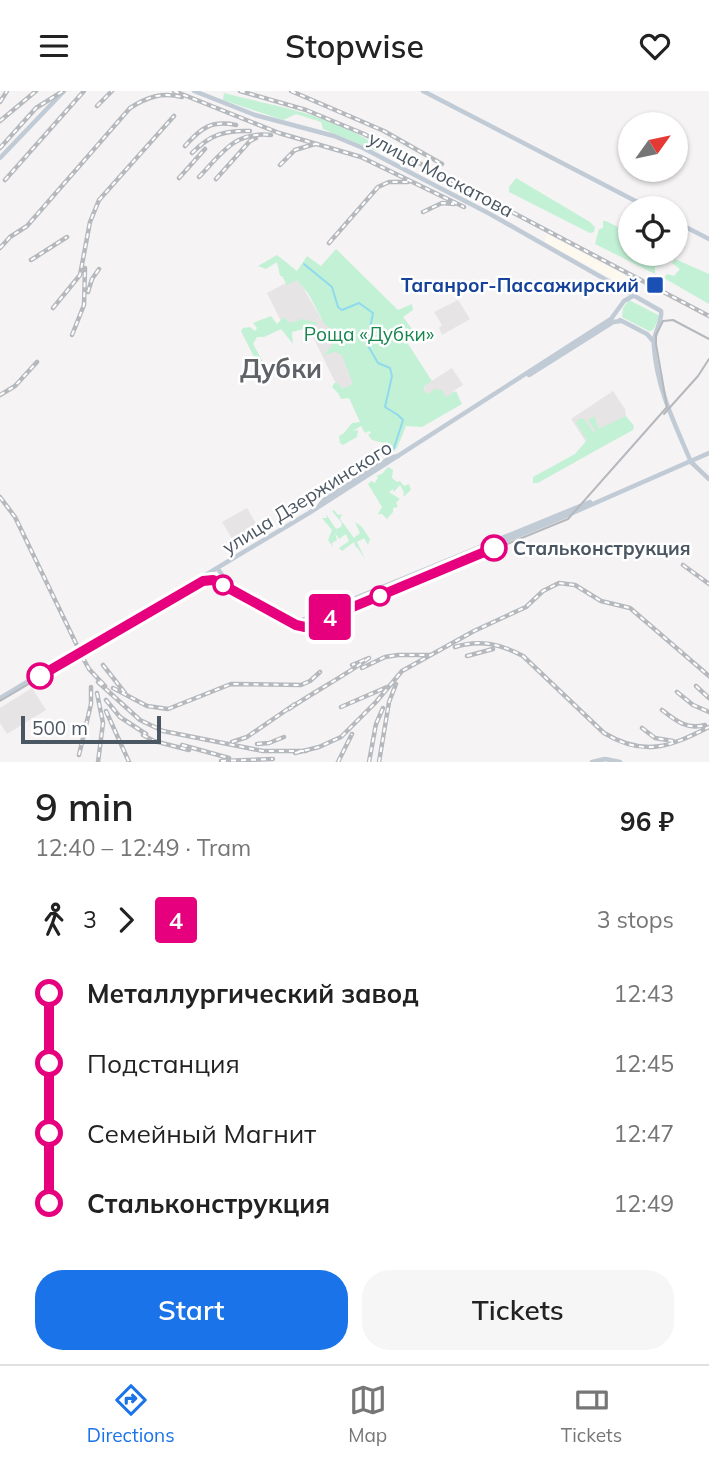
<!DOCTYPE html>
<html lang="en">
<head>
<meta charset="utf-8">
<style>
	:root { --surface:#fff; --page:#f6f6f6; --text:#222; --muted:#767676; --line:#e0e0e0; --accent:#1a73e8 }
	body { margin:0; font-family:Mulish,sans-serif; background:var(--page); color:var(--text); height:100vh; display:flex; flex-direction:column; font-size:26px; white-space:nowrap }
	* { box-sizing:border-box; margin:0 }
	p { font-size:23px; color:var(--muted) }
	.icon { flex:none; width:38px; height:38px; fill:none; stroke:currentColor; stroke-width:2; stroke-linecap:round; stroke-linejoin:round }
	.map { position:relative; height:671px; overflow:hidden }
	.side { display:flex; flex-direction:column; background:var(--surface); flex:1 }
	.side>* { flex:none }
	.badge { padding:0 14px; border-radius:5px; font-size:24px; line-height:46px }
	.needle { width:46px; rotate:57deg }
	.controls { position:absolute; left:618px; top:21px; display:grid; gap:14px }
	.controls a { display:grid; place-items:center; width:70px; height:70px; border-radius:50%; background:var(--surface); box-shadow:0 2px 5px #0004; font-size:35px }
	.scale { position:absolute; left:21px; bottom:18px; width:140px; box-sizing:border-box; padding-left:7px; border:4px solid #4a5661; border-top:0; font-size:19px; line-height:24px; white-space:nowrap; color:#4a5661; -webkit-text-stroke:5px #fff; paint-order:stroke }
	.map>.badge { position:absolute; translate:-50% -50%; box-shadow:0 0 0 4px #fff }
	.legs { display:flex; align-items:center; gap:10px; height:77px; padding:0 35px; font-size:23px }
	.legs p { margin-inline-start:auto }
	.overview { display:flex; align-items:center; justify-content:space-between; height:119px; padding:0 35px }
	h1 { font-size:38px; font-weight:600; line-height:52px }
	.action { display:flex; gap:14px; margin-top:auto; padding:14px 35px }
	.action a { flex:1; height:80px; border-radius:28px; background:var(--accent); color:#fff; font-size:28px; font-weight:600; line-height:80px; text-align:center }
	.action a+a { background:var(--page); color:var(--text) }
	ul { padding:0 35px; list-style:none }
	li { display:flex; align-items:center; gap:24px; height:70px; font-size:26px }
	li i { display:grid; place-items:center; width:10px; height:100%; margin:0 9px; background:currentColor }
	li i::after { content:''; width:18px; height:18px; margin:-9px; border:5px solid; border-radius:50%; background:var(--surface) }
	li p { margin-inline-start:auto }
	li:first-child i { background:linear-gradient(#0000 50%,currentColor 0) }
	li:last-child i { background:linear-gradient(currentColor 50%,#0000 0) }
	header { display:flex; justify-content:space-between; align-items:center; height:91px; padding:0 35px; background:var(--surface); font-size:32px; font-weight:600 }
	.tabs { display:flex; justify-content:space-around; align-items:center; height:98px; border-top:2px solid var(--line); background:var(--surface); font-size:19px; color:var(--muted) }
	.tabs a { display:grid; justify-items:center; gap:4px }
	.tabs .selected { color:var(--accent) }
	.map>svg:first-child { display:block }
	.commercial { fill:#fdf9ef }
	.education { fill:#e6e4e5 }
	.green { fill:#c3f1d5 }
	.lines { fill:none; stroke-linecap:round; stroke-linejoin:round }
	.stream { stroke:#90daee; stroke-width:2 }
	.tertiary { stroke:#c1cad2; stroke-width:4.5 }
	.secondary { stroke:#c1cbd6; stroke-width:4.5 }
	.tram { stroke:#b5b8bd; stroke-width:2 }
	.rail-casing { stroke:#b5b8bd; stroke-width:4.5 }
	.rail { stroke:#fff; stroke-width:2; stroke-dasharray:5; stroke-linecap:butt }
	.line-1-casing { stroke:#fff; stroke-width:16 }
	.line-1 { stroke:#e6007e; stroke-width:10 }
	.transit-dot { fill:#1a4fb4; stroke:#fff; stroke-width:2.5 }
	.stop-1-dot { fill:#fff; stroke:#e6007e; stroke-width:3.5 }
	.labels { text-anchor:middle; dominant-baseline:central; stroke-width:5; stroke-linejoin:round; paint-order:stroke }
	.street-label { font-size:19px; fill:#4a5661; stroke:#fff }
	.transit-label { font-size:19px; font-weight:bold; fill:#164399; stroke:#fff; text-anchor:end }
	.park-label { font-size:19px; fill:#17864f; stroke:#fff }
	.stop-label { font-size:19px; font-weight:bold; fill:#4a5661; stroke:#fff; text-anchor:start }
	.district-label { font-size:26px; font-weight:bold; fill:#5f6368; stroke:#fff }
</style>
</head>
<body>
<header><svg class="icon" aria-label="menu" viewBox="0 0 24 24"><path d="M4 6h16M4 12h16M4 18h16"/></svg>Stopwise<svg class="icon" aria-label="heart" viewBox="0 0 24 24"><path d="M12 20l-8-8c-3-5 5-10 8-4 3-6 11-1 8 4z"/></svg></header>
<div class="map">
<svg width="709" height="671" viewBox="0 0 709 671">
	<rect width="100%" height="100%" fill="#f5f3f3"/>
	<path class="commercial" d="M 547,143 L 623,183 L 630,188 L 626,195 L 544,151 Z"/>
	<path class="education" d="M 297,186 L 322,229 L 328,227 L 355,285 L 353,293 L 340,301 L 313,246 L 310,246 L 304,234 L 287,242 L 267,202 Z
		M 458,209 L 470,228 L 442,244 L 439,237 L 442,234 L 434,221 Z
		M 452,277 L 463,294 L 453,300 L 455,303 L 430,318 L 425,310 L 424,295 Z
		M 613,300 L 625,318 L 626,325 L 586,351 L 571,328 Z
		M 247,417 L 262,443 L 238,458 L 222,431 Z
		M 32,597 L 46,619 L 7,643 L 0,632 L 0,617 Z"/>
	<path class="green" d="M 224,2 C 276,16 335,23 378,56 L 376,60 L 323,38 L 321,31 L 296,23 L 283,29 L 223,9 Z
		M 516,87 L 590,131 L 595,136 L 594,141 L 590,142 L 509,101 L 509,96 Z
		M 606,130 L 630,142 L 630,163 L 667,163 L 664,168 L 660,168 L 663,171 L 661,175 L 655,176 L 655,183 L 595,153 L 599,138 L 603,137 L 603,130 Z
		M 336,158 L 398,219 L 412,213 L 413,219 L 403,226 L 415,242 L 408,253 L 432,290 L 424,295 L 424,300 L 429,303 L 435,298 L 442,299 L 446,306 L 456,300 L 462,313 L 422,336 L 406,335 L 397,357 L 390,362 L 384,356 L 384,352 L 372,349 L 368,344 L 371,342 L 369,340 L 365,342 L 361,335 L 353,340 L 358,339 L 357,346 L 343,354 L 340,352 L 339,345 L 344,342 L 352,332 L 360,331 L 349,307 L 341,308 L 338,302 L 332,296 L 334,292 L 338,292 L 342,298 L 353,293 L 342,264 L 335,261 L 324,264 L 332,254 L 329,242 L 331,237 L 325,234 L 308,202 L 297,189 L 287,194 L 282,185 L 280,185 L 277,171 L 266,178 L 258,175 L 277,164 L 297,180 L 307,165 L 321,175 Z
		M 675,168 L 709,183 L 709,213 L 664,187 L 667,183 L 674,185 L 680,178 L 672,172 Z
		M 629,209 L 660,225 L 653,239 L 649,240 L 622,226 L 623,217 Z
		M 271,225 L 277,233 L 284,226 L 290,232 L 302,228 L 318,232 L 312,236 L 292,241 L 293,253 L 281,238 L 264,246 L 257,246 L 253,253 L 263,271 L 262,274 L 258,274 L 241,240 L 243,237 L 250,236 L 255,240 L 257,237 L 253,232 Z
		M 595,325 L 598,338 L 626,325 L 634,335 L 633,339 C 601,356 570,374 538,392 L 533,392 L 533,386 L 575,363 L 587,349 L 576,332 L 578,328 L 584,328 L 594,342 L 595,339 L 588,329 Z
		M 388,376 L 393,379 L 392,387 L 397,391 L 400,390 L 404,395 L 409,393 L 411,399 L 403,406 L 404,401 L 400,394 L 394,401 L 393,398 L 389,401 L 400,408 L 396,412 L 398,416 L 393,417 L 393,421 L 387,428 L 382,423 L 378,423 L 382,416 L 368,393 L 371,390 L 375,392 L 378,386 L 376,385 L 382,383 Z
		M 334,419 L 338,424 L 342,423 L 340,428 L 354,447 L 360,442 L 355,431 L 361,435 L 370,448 L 368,454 L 364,447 L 357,451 L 365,468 L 357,456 L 356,457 L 354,451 L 342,460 L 339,457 L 349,450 L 346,443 L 339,448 L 335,442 L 337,449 L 332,452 L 333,456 L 328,449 L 332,439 L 322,427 L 327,427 L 326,423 L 336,438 L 341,436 L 342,432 L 332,420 Z"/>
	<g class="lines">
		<path class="stream" d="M 304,173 L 332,196 L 338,216 L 342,219 L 359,212 L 373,222 L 367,253 L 378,272 L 390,277 L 392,285 L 385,316 L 398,324 L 403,329 L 393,360"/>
		<path class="tertiary" d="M 691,371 L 709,388
			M 320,414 L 324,409 L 390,367 L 398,365
			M 592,671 L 605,668 L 620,671"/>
		<path class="secondary" d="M 194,0 L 255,24 L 334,45 L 363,57 L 490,123 L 661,220 C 663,231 652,243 654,256 C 657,298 675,333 691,371
			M 423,0 L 649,117
			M 0,67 L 64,0
			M 676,131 L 709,148
			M 620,229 L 647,243 L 653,250
			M 529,284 L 613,231 L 621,230
			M 218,478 L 229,494 L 304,533 L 561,427 L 709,362
			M 297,531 L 590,411
			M 0,607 L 309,422 L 611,228 L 624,210 L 633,205"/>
		<path class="tram" d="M 664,323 L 698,285 L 709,268
			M 0,610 L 203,490 L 213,489 L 223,494 L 297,534 L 305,536 L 568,428 L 667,316 L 656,253 L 656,244 L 663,230 L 673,229 L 709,248"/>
		<defs>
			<path id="rail" d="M 174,0 L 279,42 L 361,66 L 464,116
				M 240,0 L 306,19 L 364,43 L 709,225
				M 291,0 L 384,40 L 442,73
				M 0,11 L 7,0
				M 97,15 L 112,0
				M 0,30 L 36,0
				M 185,55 C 201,37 211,29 236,34
				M 0,57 L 36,17 L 63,0
				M 192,62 C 210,44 224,39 250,40
				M 280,74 L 295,59 L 315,53
				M 199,86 C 222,62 235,40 271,44
				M 179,87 L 205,58
				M 216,88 L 250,50 L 256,47
				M 5,89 L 84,0
				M 423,121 L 442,112 L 454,113
				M 329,152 L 378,96 L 389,91 L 408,91
				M 0,157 L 10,146 L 27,135 L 130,17 C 147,6 162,1 182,6
				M 31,169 L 67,146
				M 88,201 L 92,188 L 99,178
				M 53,217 L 80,184 L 90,131 L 99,109 L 174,25
				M 72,244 L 84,214 L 85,177
				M 0,304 L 15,295 L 37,271
				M 0,406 L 15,426 L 84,569 L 89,578 L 105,595
				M 683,474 L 709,493
				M 455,556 C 480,548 500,553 523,565 L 604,642 C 644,666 670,656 709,636
				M 467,565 L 493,558
				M 103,574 L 125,602
				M 362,577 L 385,566 L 398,564 L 430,564
				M 98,591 L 140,629 L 163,640 L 263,660 L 306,660
				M 696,595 L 709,607
				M 113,597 L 147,615 L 168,618 L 231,593 L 301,594 L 310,590 L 320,581
				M 677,601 L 693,614 L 709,621
				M 97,602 L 103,632 L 98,671
				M 106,609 L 120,626 L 146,643
				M 341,616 L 387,596
				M 289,618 C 315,600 343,586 369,567 L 352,574
				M 662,619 C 676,630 687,639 705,634
				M 106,620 L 129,671
				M 642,637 L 655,647 L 673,650
				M 143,644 L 154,650 L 189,659
				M 232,651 L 247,646 L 295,613
				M 257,653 L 269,652 L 284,646
				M 182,654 L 229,667
				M 295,662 L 319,656 L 341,646 L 376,611 L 402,580 L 474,540 L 526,516 L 543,500 L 559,492 L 575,494 L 601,510 L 630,517 L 709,585
				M 79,664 L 91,613 L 91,596
				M 221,670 L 273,668
				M 338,671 L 352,643
				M 369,671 L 376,633 L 383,617
				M 379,671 L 389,611 L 396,593"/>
		</defs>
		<use href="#rail" class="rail-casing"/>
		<use href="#rail" class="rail"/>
	</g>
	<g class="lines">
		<defs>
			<path id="line-1" d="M 40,585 L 203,490 L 213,489 L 223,494 L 296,534 L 305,536 L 494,457"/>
		</defs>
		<use href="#line-1" class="line-1-casing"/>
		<use href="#line-1" class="line-1"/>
	</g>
	<rect class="transit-dot" x="646" y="185" width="18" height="18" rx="3.5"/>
	<g class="stop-1-dot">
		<circle cx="494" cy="457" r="12"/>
		<circle cx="223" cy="494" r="9"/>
		<circle cx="380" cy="505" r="9"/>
		<circle cx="40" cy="585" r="12"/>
	</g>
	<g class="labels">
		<g class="street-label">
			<text transform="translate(441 83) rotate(28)">улица Москатова</text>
			<text transform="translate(307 406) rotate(-32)">улица Дзержинского</text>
		</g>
		<g class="transit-label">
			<text x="639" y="194">Таганрог-Пассажирский</text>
		</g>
		<g class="park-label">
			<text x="369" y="243">Роща «Дубки»</text>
		</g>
		<g class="stop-label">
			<text x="513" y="457">Стальконструкция</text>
		</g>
		<g class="district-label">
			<text x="281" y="277">Дубки</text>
		</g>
	</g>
</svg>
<div class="controls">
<a><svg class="needle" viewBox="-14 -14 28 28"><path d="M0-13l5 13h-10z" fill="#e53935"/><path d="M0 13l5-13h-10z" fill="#767676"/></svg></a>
<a><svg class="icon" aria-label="locate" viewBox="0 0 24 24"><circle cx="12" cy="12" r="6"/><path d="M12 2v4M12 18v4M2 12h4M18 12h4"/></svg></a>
</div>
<div class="scale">500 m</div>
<b class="badge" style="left:330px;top:526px;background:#e6007e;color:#fff">4</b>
</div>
<section class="side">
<div class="overview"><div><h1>9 min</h1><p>12:40 – 12:49 · Tram</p></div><b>96 ₽</b></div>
<div class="legs"><svg class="icon" aria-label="walk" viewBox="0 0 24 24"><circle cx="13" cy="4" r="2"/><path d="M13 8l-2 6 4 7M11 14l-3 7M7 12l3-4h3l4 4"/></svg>3<svg class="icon" aria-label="forward" viewBox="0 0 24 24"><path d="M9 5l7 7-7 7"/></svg><b class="badge" style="background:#e6007e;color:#fff">4</b><p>3 stops</p></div>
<ul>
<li><i style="color:#e6007e"></i><b>Металлургический завод</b><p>12:43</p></li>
<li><i style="color:#e6007e"></i><span>Подстанция</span><p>12:45</p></li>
<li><i style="color:#e6007e"></i><span>Семейный Магнит</span><p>12:47</p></li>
<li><i style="color:#e6007e"></i><b>Стальконструкция</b><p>12:49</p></li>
</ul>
<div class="action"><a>Start</a><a>Tickets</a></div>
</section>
<nav class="tabs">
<a class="selected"><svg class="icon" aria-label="directions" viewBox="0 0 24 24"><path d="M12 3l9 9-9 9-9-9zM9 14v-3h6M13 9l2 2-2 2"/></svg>Directions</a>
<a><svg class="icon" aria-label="map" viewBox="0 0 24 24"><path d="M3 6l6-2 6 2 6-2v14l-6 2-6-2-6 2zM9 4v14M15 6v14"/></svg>Map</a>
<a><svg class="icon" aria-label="tickets" viewBox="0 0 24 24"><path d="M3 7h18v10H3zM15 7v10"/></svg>Tickets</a>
</nav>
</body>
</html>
